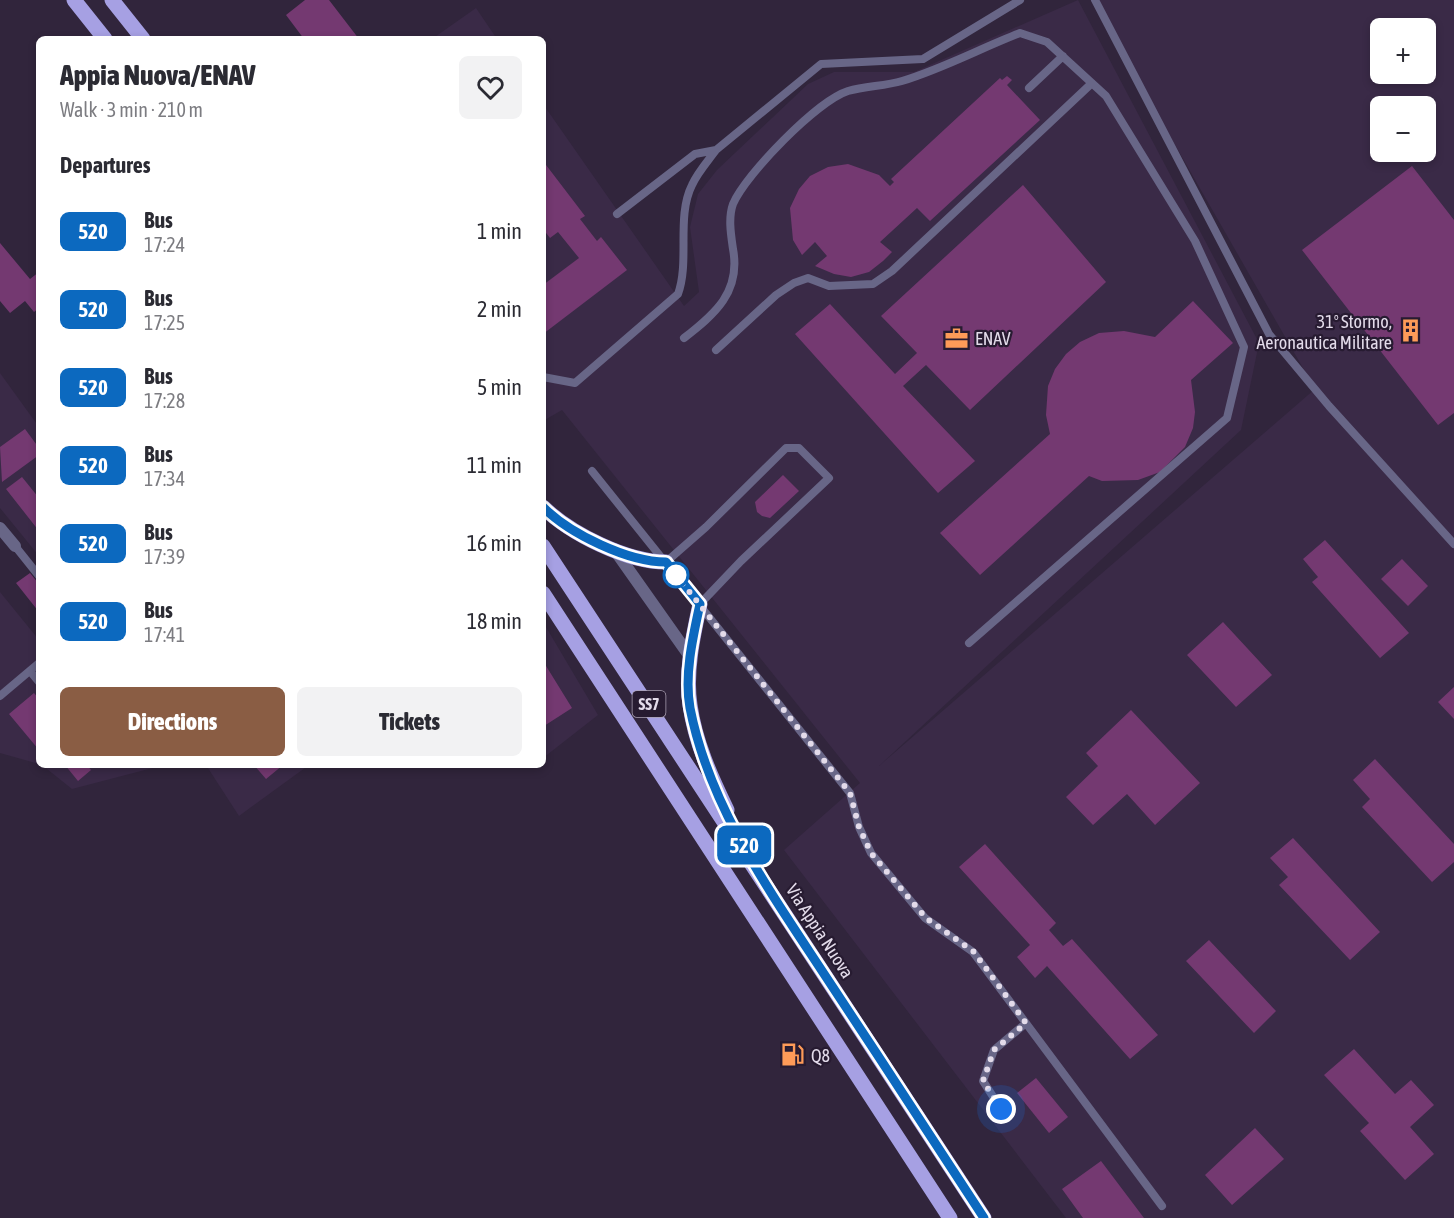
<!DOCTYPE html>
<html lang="en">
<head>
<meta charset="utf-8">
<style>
	:root { --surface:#fff; --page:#f2f2f3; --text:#2b2b33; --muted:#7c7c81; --accent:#8a5d44 }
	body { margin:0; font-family:"Asap Condensed",sans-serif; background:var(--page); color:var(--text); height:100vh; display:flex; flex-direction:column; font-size:22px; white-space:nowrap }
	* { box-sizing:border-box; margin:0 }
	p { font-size:20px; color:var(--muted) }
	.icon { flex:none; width:33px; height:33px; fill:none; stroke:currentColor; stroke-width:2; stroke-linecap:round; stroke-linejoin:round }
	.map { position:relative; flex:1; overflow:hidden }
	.sheet { position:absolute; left:36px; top:36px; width:510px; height:732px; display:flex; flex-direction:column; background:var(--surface); border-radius:9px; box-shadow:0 3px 9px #0003 }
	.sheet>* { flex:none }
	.badge { padding:0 12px; border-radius:9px; font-size:21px; line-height:39px }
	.fabs { position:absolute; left:1370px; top:18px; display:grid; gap:12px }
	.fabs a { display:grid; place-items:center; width:66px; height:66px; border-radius:9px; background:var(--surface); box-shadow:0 3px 9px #0003; font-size:30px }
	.you { position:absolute; width:30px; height:30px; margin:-15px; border:4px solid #fff; border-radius:50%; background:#1a73e8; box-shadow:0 0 0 9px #1a73e833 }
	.map>.badge { position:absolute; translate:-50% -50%; box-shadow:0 0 0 3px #fff }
	h2 { padding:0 24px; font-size:22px; line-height:54px }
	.round { display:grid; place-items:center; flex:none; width:63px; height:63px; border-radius:9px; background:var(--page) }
	.overview { display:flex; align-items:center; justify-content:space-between; height:102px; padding:0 24px }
	h1 { font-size:28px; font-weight:800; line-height:45px }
	.cta { display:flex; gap:12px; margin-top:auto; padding:12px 24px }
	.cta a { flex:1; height:69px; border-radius:9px; background:var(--accent); color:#fff; font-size:24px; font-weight:800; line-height:69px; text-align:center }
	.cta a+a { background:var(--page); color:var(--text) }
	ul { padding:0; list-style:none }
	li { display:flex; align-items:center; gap:18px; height:78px; padding:0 24px }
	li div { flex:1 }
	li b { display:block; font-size:22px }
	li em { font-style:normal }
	li .badge { min-width:66px; font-weight:700; text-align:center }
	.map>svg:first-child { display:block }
	.built { fill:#3a2a47; fill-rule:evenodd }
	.building { fill:#743971 }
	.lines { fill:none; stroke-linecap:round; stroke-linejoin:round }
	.lane { stroke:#686687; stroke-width:8 }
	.street { stroke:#686687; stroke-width:12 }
	.primary { stroke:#a6a0e3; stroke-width:15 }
	.line-casing { stroke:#fff; stroke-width:14 }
	.line { stroke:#0c69bf; stroke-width:9 }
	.walk { stroke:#e3dbea; stroke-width:6; stroke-dasharray:0 10.8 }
	.stop-dot { fill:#fff; stroke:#0c69bf; stroke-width:3 }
	.labels { text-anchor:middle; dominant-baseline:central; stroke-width:4.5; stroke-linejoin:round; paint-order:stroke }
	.shield { fill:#271b31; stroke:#aba1b2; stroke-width:1.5 }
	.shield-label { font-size:16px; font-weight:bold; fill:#e3dbea }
	.poi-label { font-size:18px; fill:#e3dbea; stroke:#271b31; text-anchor:start }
	.street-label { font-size:18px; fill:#e3dbea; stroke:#271b31 }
</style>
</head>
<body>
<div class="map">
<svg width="1454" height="1218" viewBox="0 0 1454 1218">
	<rect width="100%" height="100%" fill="#31253c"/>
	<path class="built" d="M 1078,0 L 1259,343 L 1241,430 L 879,766 L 1315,389 L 1092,0 L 1454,0 L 1454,1218 L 1066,1218 L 784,850 L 860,783 L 562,410 L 543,421 L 543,104 L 684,306 L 699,292 L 690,227 L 698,194 L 717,170 L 808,84 L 834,72 L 914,72 ZM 1380,28 L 1425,28 L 1425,74 L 1380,74 ZM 1380,106 L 1425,106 L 1425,152 L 1380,152 Z
		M 476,8 L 497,39 L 432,39 Z
		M 0,373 L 39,427 L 39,556 L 0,508 Z
		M 0,592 L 39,640 L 39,764 L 0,753 Z
		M 543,622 L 598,715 L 543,758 Z
		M 42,765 L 164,765 L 72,789 Z
		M 206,765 L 309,765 L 239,816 Z"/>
	<path class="building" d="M 305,0 L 329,0 L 359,39 L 304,39 L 286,15 Z
		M 1007,76 L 1012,80 L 1007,85 L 1040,120 L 930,221 L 917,208 L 880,242 L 892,252 L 883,261 L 869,272 L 851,277 L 834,274 L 815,266 L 827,256 L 815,242 L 802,255 L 793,240 L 790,208 L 799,189 L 810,176 L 828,167 L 848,164 L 879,175 L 890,186 L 894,182 L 891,179 L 1000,78 L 1002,80 Z
		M 543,161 L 585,216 L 580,219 L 597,241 L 601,237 L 627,270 L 543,334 L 543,285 L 579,258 L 558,232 L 550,238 L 543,229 Z
		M 1412,166 L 1454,220 L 1454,413 L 1438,425 L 1302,250 Z
		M 1023,185 L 1106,282 L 970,410 L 926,365 L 903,386 L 975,461 L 938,493 L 795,334 L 830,304 L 895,374 L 917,353 L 881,316 Z
		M 0,243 L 30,279 L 39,272 L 39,308 L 34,312 L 25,301 L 10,313 L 0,301 Z
		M 1193,301 L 1233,343 L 1191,380 L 1195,412 L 1193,428 L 1185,447 L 1160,472 L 1138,480 L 1102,481 L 1089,476 L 980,575 L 940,533 L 1050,434 L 1046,415 L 1048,386 L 1055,369 L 1066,354 L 1080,342 L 1099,333 L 1124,331 L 1155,337 Z
		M 25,429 L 39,448 L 39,455 L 2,482 L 0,447 Z
		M 783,475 L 799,491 L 770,518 L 762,516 L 757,512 L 755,502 Z
		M 22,477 L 39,498 L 39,531 L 6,489 Z
		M 1325,540 L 1409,633 L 1380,658 L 1312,582 L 1318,577 L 1303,559 Z
		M 1402,559 L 1428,586 L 1408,606 L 1381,579 Z
		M 30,573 L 39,584 L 39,612 L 16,583 Z
		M 1223,622 L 1272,675 L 1236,707 L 1187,655 Z
		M 543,661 L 572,708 L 544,726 L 543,724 Z
		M 1454,687 L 1454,719 L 1438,702 Z
		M 34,693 L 39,699 L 39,750 L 9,714 Z
		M 1131,710 L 1200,783 L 1155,825 L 1127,794 L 1093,825 L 1066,797 L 1098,766 L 1086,753 Z
		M 1375,759 L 1454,844 L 1454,862 L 1432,882 L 1362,807 L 1370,799 L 1353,780 Z
		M 65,765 L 87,765 L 91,770 L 78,781 Z
		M 254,765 L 283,765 L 266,779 Z
		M 1293,838 L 1380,932 L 1350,960 L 1279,885 L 1288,877 L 1270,858 Z
		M 985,844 L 1056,923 L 1049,930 L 1063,946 L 1072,939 L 1158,1035 L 1130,1059 L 1047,966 L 1035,978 L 1017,957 L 1030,945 L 959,867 Z
		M 1209,940 L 1276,1011 L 1254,1033 L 1186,961 Z
		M 1354,1049 L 1395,1094 L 1411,1080 L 1434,1105 L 1410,1127 L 1434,1154 L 1405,1180 L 1360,1131 L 1369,1123 L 1324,1075 Z
		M 1036,1078 L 1068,1117 L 1049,1133 L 1017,1093 Z
		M 1255,1128 L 1284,1159 L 1232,1205 L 1205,1175 Z
		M 1101,1161 L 1144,1218 L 1083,1218 L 1062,1189 Z"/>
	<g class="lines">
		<path class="lane" d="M 1095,0 L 1269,334 L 1329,406 L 1454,544
			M 1029,88 L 1063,56
			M 617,214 L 695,154 L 716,150 L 821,64 L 923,59 L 1020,0
			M 684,338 C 715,314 741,292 733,249 C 731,235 728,218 733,204 C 746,174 817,101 848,91 C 866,86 885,86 902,81 C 942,69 981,48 1020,33 L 1047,42 L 1106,96 L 1195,241 L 1244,347 L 1227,418 L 969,643
			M 716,350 L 776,295 L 794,283 L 808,278 L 829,286 L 873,284 L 892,271 L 1092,83
			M 543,377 L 575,383 L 678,294 C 690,261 676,217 692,185 C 698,172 708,161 716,150
			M 592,471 L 850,793 L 859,827 L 871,853 L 925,918 L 973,952 L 1162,1206
			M 15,546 L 39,576
			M 666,562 L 706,527 L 786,448 L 799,448 L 829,478 L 741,561 L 700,604
			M 30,671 L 39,682
			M 0,696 L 39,663
			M 1001,1109 L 983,1081 L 994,1050 L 1026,1023"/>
		<path class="street" d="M 0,528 L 15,546
			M 614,549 L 691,658"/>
		<path class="primary" d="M 74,0 L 105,39
			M 112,0 L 143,39
			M 543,507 C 571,534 627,562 666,562
			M 543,546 L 984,1218
			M 543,593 L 950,1218
			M 700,604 C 693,636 685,673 690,705 C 695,742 711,777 727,810"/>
	</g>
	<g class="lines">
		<defs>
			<path id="line" d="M 543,507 C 570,534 628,562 666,562 L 700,604 C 693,636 684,675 690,708 C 710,811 776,900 832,986 C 883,1063 933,1140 984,1218"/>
		</defs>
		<use href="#line" class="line-casing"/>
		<use href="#line" class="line"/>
		<path class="walk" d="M 676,575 L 850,793 L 859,827 L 871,853 L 926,918 L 974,952 L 1026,1023 L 994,1050 L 983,1081 L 1001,1109"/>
	</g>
	<defs>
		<symbol id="building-bare" viewBox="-9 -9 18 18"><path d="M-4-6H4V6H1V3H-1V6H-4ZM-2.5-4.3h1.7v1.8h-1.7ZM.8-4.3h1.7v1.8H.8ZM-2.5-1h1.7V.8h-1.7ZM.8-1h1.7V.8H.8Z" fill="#fe9b58" stroke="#271b31" stroke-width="2.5" paint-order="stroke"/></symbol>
		<symbol id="office-bare" viewBox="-9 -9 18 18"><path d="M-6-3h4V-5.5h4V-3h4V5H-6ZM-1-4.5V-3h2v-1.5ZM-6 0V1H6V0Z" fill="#fe9b58" stroke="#271b31" stroke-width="2.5" paint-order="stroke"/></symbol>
		<symbol id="fuel-bare" viewBox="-9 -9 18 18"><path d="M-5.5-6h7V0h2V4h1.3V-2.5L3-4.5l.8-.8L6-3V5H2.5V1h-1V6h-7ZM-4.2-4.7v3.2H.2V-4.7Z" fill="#fe9b58" stroke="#271b31" stroke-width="2.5" paint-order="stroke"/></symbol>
	</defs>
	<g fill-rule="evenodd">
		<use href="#building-bare" x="1394" y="314" width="33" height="33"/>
		<use href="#office-bare" x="940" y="322" width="33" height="33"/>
		<use href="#fuel-bare" x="776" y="1038" width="33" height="33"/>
	</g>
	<circle class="stop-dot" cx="676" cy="575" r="12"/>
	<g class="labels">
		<rect class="shield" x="632.5" y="691" width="33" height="26" rx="4.5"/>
		<g class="shield-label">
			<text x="649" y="704">SS7</text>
		</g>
		<g class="poi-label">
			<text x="1392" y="321" text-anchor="end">31º Stormo,<tspan x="1392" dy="21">Aeronautica Militare</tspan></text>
			<text x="975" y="338">ENAV</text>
			<text x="811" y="1055">Q8</text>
		</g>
		<g class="street-label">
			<text transform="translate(820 931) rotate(57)">Via Appia Nuova</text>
		</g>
	</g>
</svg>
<div class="fabs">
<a>+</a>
<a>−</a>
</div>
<div class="you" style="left:1001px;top:1109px"></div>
<b class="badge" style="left:744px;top:845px;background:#0c69bf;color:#fff">520</b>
<section class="sheet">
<div class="overview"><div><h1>Appia Nuova/ENAV</h1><p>Walk · 3 min · 210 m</p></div><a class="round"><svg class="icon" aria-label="heart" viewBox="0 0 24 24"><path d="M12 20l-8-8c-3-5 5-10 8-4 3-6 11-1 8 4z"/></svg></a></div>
<h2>Departures</h2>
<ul>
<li><span class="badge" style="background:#0c69bf;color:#fff">520</span><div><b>Bus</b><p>17:24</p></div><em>1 min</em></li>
<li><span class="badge" style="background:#0c69bf;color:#fff">520</span><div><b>Bus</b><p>17:25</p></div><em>2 min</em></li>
<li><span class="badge" style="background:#0c69bf;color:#fff">520</span><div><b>Bus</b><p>17:28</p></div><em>5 min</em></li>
<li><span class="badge" style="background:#0c69bf;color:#fff">520</span><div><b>Bus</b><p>17:34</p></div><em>11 min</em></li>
<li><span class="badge" style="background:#0c69bf;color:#fff">520</span><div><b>Bus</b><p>17:39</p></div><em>16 min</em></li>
<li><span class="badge" style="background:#0c69bf;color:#fff">520</span><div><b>Bus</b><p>17:41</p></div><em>18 min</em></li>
</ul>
<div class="cta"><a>Directions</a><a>Tickets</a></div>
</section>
</div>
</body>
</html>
